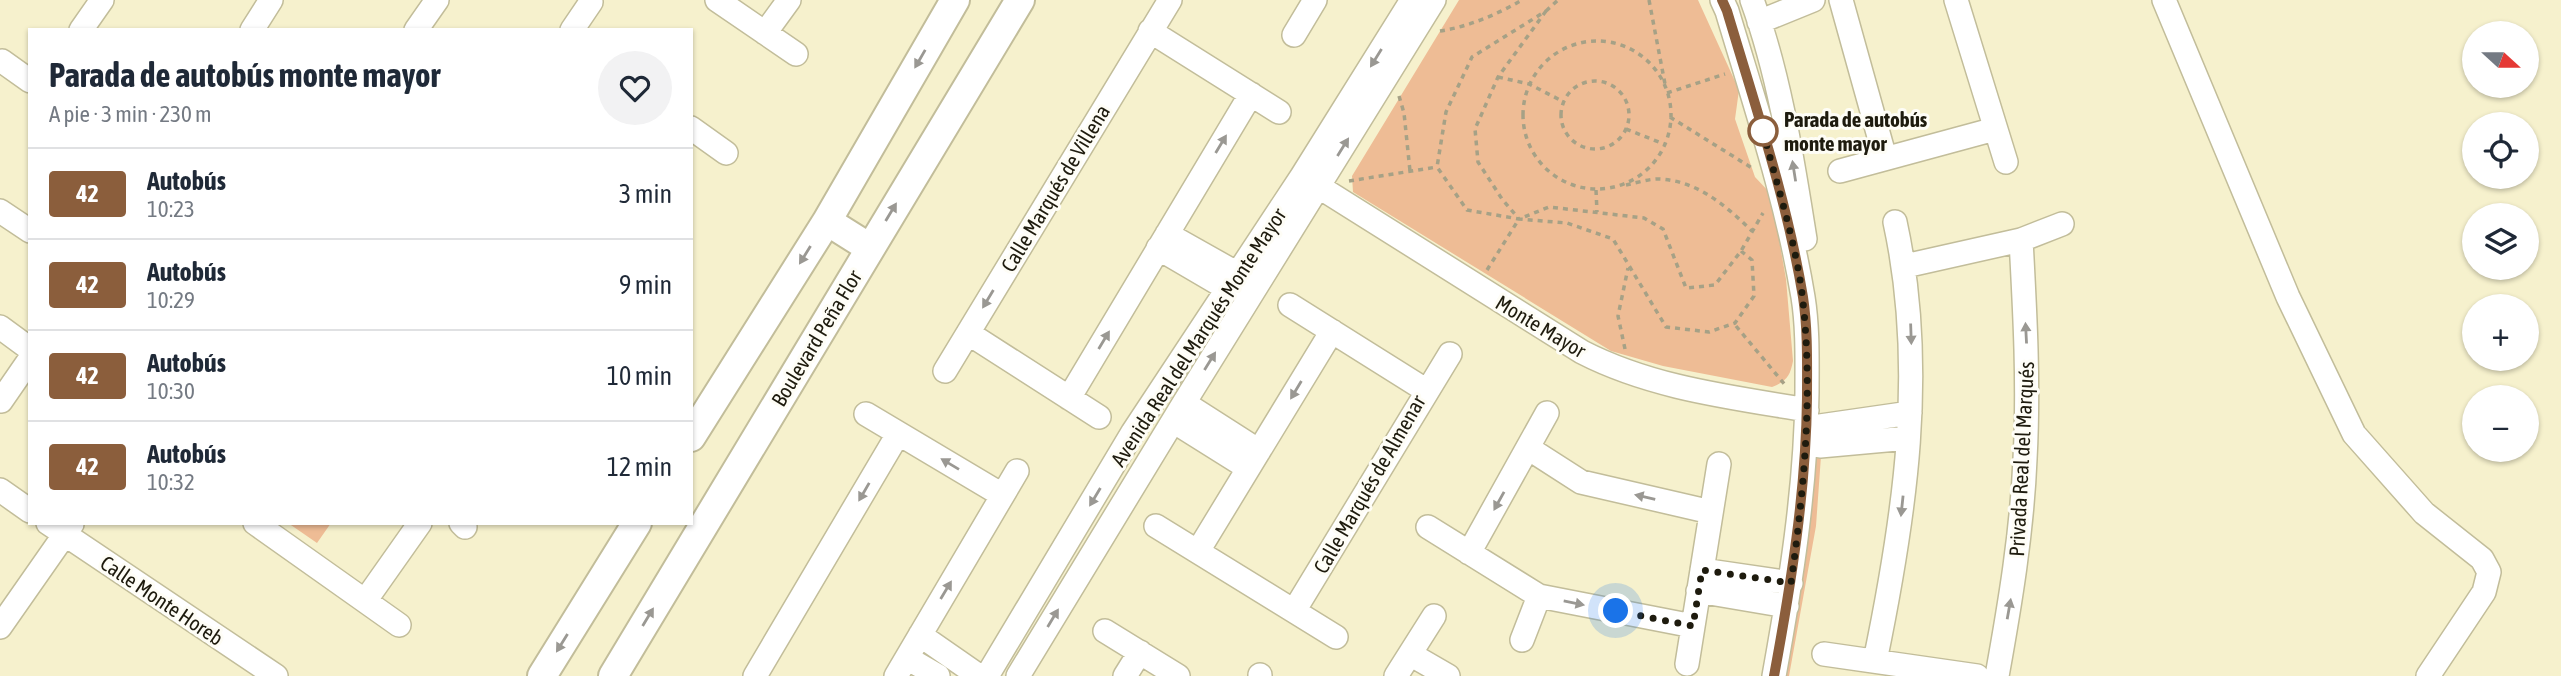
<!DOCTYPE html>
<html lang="es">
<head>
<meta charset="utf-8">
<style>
	:root { --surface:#fff; --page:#f2f2f3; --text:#1f2937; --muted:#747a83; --line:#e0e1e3 }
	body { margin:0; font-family:"Asap Condensed",sans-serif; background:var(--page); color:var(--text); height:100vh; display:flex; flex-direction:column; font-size:26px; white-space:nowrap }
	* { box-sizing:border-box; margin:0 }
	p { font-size:23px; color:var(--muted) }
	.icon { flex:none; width:38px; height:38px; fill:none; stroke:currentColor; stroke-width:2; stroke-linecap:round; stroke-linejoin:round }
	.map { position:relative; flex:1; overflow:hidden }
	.sheet { position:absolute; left:28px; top:28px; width:665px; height:497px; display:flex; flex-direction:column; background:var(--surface); border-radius:0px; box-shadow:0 2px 5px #0004 }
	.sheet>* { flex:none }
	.badge { padding:0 14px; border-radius:5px; font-size:24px; line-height:46px }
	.needle { width:46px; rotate:111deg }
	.tools { position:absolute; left:2462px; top:21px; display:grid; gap:14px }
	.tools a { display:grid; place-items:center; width:77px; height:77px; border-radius:50%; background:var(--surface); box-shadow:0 2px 5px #0004; font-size:35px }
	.you { position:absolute; width:35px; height:35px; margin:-18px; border:5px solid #fff; border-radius:50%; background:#1a73e8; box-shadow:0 0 0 10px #1a73e833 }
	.map>.badge { position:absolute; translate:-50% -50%; box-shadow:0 0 0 4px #fff }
	.round { display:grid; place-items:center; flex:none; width:74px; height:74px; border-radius:37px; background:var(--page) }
	.summary { display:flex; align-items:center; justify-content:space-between; height:119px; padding:0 21px }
	h1 { font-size:33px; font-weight:700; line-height:52px }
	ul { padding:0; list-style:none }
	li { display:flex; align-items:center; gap:21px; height:91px; padding:0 21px; border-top:2px solid var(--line) }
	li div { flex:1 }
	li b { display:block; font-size:26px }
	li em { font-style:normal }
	li .badge { min-width:77px; font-weight:700; text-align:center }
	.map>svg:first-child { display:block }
	.green { fill:#eebc95 }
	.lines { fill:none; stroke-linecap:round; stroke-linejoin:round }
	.minor-casing { stroke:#c2bd9a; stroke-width:26 }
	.major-casing { stroke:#c2bd9a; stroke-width:32 }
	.path { stroke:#a6a186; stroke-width:3.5; stroke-dasharray:5 5; stroke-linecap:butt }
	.minor { stroke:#fff; stroke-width:23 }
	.major { stroke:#fff; stroke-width:28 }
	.oneway { fill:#9a9893 }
	.line-casing { stroke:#fff; stroke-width:16 }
	.line { stroke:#8b5e3c; stroke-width:10 }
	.walk { stroke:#1e1b0e; stroke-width:7; stroke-dasharray:0 12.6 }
	.stop-dot { fill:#fff; stroke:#8b5e3c; stroke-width:3.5 }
	.labels { text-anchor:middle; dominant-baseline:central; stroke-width:6; stroke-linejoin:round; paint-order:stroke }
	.stop-label { font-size:21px; font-weight:bold; fill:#1e1b0e; stroke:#fefdf6; text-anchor:start }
	.street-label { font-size:21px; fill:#1e1b0e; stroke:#fefdf6 }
</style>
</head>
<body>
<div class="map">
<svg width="2561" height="676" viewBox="0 0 2561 676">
	<rect width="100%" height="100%" fill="#f6f1cd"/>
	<path class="green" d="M 1459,0 L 1698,0 L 1739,90 L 1735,119 L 1755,177 L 1771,194 L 1786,279 L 1793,361 C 1790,376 1787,381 1772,387 L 1663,366 L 1611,351 L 1353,192 L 1352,176 Z
		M 1809,412 L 1821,456 L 1816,526 L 1789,676 L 1777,676 Z
		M 288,523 L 331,523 L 317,543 Z"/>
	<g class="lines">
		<defs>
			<path id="minor" d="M 717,0 L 796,54
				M 1722,0 L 1727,11 C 1755,105 1787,200 1803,297 C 1808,328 1807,361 1807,392 C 1806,488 1791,582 1774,676
				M 1752,0 C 1780,77 1792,158 1805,239
				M 1841,0 L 1885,158
				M 1956,0 L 2006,162
				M 2164,0 L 2288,297 L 2354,434 L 2424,513 L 2482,559 L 2489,572 L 2484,592 L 2428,676
				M 1759,22 L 1813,0
				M 81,30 L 102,0
				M 252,30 L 271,0
				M 416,30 L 437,0
				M 572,30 L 591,2
				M 1150,31 L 1279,112
				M 765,33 L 789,0
				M 1294,35 L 1315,0
				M 2,61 L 30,81
				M 691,128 L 726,153
				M 1840,171 L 1995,129
				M 1305,178 L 1582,352 C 1652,388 1730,397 1807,410
				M 0,211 L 30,231
				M 1167,234 L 1238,274
				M 1158,248 L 1228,289
				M 1905,266 L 2021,240 L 2062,224
				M 1290,305 L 1427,391
				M 0,327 L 30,349
				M 968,333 L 1099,417
				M 945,371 L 1170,0
				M 1069,398 L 1251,94
				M 1,401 L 30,359
				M 1184,403 L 1259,451
				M 866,414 L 1002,495
				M 1173,421 L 1248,468
				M 1820,426 L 1910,413
				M 1820,446 L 1908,438
				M 1528,448 L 1581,482 L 1711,512
				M 0,490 L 30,511
				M 48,523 L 276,676
				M 255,523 L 399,625
				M 461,523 L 465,527
				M 1156,526 L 1336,637
				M 1428,527 L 1539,596 L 1693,626
				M 1198,551 L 1332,331
				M 1469,553 L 1547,413
				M 1702,570 L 1791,583
				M 1698,591 L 1787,606
				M 365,601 L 420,523
				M 1294,611 L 1450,354
				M 0,627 L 72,524
				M 1105,631 L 1178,676
				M 920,635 L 979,676
				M 1522,640 L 1539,596
				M 1410,654 L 1448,676
				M 1824,654 L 1977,676
				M 907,658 L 938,676
				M 1875,661 C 1905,516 1927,369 1895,222
				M 1687,664 L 1719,464
				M 755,676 L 898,434
				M 896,676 L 1017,471
				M 987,676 L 1133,432 L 1302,176 L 1412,0
				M 1018,676 L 1184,403 L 1434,0
				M 1125,676 L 1140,652
				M 1260,676 L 1260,675
				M 1396,676 L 1434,616
				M 1997,676 C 2010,604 2022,532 2025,459 C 2029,386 2025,313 2021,240"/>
			<path id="major" d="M 827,221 L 870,248
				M 691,437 L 827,221 L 955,0
				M 542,676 L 637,523
				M 613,676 L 1020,0"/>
		</defs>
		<use href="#minor" class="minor-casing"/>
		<use href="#major" class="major-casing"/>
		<path class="path" d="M 1649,0 L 1665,84
			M 1546,11 L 1498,77 L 1475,129 L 1478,162 L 1502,199 L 1519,219 L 1467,210 L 1437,167 L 1446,112 L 1472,57 Z
			M 1546,11 L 1558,0
			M 1440,31 C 1468,27 1498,14 1522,0
			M1523 115a74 74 0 1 1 148 0a74 74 0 1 1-148 0Z
			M 1498,77 L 1529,84 L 1564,102
			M1561 115a34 34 0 1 1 68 0a34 34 0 1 1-68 0Z
			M 1667,93 L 1725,74
			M 1399,96 L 1404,113 L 1410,171
			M 1670,117 L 1752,168
			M 1626,129 L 1664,144
			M 1349,181 L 1437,167
			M 1626,185 C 1636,183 1648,179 1658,179 C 1697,180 1726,206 1752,231
			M 1596,190 L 1597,212
			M 1741,251 L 1752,260 L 1754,296 L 1735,323 L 1709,332 L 1666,327 L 1613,239 L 1567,223 L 1519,219 L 1549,207 L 1644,218 L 1663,229 L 1686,288 L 1715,285 L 1741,251 L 1763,213
			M 1487,270 L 1519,219
			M 1736,326 L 1786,386
			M 1625,349 L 1618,316 L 1628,268"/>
		<use href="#minor" class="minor"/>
		<use href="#major" class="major"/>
	</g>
	<defs><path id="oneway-solid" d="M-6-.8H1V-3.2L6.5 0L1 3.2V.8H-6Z" transform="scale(1.75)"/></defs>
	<g class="oneway">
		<use href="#oneway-solid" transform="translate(1376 58) rotate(122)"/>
		<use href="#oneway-solid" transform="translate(920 59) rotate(120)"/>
		<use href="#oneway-solid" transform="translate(1221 144) rotate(-59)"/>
		<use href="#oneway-solid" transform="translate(1343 147) rotate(-58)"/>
		<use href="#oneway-solid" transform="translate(1794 171) rotate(-99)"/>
		<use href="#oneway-solid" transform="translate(891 212) rotate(-59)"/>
		<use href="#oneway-solid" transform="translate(805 255) rotate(122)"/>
		<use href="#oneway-solid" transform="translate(988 299) rotate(121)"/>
		<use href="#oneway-solid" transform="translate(2026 333) rotate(-93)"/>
		<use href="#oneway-solid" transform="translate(1911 334) rotate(88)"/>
		<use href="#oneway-solid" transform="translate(1104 340) rotate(-59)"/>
		<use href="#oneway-solid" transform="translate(1210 361) rotate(-58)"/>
		<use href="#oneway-solid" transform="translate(1296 390) rotate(121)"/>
		<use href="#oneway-solid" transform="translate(950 464) rotate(-149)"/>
		<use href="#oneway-solid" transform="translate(864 492) rotate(120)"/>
		<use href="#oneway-solid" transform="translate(1095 497) rotate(121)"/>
		<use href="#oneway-solid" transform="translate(1645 497) rotate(-167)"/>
		<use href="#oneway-solid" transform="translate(1499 501) rotate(119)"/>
		<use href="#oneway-solid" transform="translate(1902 506) rotate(96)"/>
		<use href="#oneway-solid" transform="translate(946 590) rotate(-59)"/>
		<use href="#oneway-solid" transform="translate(1574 603) rotate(11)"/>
		<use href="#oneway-solid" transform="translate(2009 609) rotate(-80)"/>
		<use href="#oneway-solid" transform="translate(648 617) rotate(-59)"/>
		<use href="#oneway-solid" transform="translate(1053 618) rotate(-59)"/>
		<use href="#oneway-solid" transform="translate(562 643) rotate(122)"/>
	</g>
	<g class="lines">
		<defs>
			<path id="line" d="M 1722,0 L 1727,11 C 1755,105 1787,200 1803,297 C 1808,330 1807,365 1807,398 C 1806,492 1791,584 1774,676"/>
		</defs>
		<use href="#line" class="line-casing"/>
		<use href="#line" class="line"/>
		<path class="walk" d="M 1616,611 L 1693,626 L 1702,570 L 1791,583 C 1804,490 1813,395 1803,302 C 1797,245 1777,186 1763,131"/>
	</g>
	<circle class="stop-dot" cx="1763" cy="131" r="14"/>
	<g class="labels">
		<g class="stop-label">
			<text x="1784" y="119">Parada de autobús<tspan x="1784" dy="24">monte mayor</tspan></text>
		</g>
		<g class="street-label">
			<text transform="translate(1055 188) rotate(-59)">Calle Marqués de Villena</text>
			<text transform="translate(1541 326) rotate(31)">Monte Mayor</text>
			<text transform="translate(1198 337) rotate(-57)">Avenida Real del Marqués Monte Mayor</text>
			<text transform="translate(816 338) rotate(-59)">Boulevard Peña Flor</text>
			<text transform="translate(2021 459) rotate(-87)">Privada Real del Marqués</text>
			<text transform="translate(1369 484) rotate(-60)">Calle Marqués de Almenar</text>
			<text transform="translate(162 600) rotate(34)">Calle Monte Horeb</text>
		</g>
	</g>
</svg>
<div class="tools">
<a><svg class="needle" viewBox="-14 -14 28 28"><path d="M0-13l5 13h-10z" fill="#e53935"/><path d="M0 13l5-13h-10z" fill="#747a83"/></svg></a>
<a><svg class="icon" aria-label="locate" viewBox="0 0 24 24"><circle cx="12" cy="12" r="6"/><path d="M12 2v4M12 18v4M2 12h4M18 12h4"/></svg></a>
<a><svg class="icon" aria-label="layers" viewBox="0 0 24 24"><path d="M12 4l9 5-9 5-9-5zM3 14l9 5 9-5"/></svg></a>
<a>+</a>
<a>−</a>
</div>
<div class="you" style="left:1616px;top:611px"></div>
<section class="sheet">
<div class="summary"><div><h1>Parada de autobús monte mayor</h1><p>A pie · 3 min · 230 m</p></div><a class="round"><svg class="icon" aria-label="heart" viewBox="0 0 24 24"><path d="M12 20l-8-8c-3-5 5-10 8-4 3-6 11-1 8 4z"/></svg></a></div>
<ul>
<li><span class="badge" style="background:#8b5e3c;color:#fff">42</span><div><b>Autobús</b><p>10:23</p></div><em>3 min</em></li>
<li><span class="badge" style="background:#8b5e3c;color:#fff">42</span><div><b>Autobús</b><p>10:29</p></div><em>9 min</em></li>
<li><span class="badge" style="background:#8b5e3c;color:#fff">42</span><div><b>Autobús</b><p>10:30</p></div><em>10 min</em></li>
<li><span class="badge" style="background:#8b5e3c;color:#fff">42</span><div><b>Autobús</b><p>10:32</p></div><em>12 min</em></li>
</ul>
</section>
</div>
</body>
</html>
